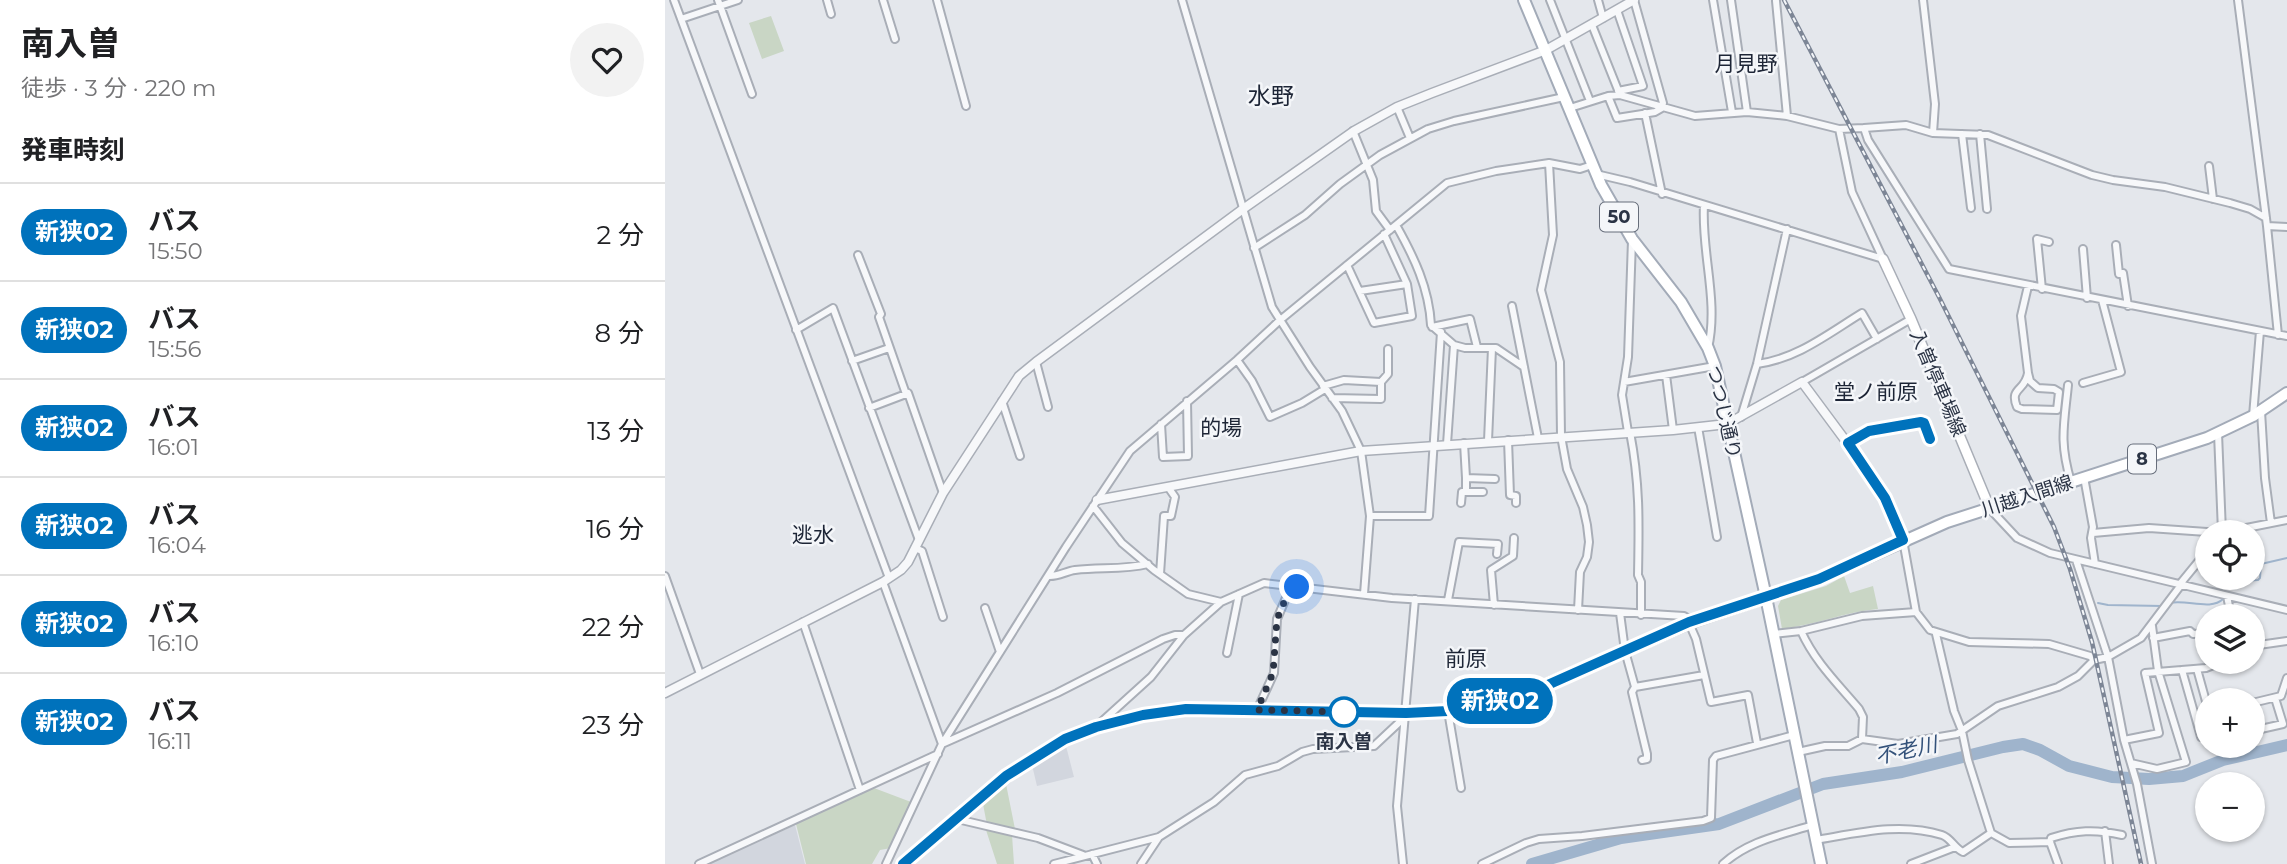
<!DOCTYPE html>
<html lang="ja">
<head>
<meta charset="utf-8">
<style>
	:root { --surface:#fff; --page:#f2f2f2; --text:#202124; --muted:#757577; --line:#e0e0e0 }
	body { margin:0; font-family:Montserrat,"Noto Sans JP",sans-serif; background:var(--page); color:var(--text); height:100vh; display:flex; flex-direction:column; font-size:26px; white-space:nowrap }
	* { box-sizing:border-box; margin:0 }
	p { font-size:23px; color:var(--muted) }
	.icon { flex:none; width:38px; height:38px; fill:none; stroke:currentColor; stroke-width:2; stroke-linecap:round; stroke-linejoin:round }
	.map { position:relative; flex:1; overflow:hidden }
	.side { display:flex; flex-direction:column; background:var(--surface); width:665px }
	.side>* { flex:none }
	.badge { padding:0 14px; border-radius:23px; font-size:24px; line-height:46px }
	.controls { position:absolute; left:1530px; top:520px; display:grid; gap:14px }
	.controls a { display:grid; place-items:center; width:70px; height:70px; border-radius:50%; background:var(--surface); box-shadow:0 2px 5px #0004; font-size:35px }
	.you { position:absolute; width:35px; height:35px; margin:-18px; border:5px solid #fff; border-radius:50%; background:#1a73e8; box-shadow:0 0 0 10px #1a73e833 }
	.map>.badge { position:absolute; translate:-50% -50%; box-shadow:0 0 0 4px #fff }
	h2 { padding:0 21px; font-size:26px; line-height:63px }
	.round { display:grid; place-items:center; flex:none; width:74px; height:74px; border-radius:37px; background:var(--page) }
	.overview { display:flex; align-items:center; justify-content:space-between; height:119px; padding:0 21px }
	h1 { font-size:33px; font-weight:700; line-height:52px }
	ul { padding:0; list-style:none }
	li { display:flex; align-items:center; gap:21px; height:98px; padding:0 21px; border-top:2px solid var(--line) }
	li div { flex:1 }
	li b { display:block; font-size:26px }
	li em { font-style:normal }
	li .badge { min-width:77px; font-weight:700; text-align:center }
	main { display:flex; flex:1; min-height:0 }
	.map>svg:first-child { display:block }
	.built { fill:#d2d6de }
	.green { fill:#c9d6c5 }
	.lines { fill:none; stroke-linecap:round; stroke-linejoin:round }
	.stream { stroke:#9fb4cc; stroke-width:2 }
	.river { stroke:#9fb4cc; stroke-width:12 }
	.minor-casing { stroke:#a9aeb7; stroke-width:10 }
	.tertiary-casing { stroke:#a9aeb7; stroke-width:11 }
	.secondary-casing { stroke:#a9aeb7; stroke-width:12 }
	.primary-casing { stroke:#a3abb8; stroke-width:14 }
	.minor { stroke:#f7f8fa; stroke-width:6 }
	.tertiary { stroke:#f7f8fa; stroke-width:8 }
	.secondary { stroke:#fff; stroke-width:9 }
	.primary { stroke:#fff; stroke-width:10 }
	.rail-casing { stroke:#7d8696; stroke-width:4.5 }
	.rail { stroke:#f4f6f9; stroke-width:2; stroke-dasharray:5; stroke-linecap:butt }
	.line-casing { stroke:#fff; stroke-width:16 }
	.line { stroke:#0072bc; stroke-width:10 }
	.walk { stroke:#2b3445; stroke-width:7; stroke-dasharray:0 12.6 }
	.stop-dot { fill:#fff; stroke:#0072bc; stroke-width:3.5 }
	.labels { text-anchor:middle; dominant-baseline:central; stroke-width:5; stroke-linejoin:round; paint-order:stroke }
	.shield { fill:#f4f6f9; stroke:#676e7b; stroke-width:2 }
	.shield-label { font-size:18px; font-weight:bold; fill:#2b3445 }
	.street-label { font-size:19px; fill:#2b3445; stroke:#f4f6f9 }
	.stop-label { font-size:19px; font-weight:bold; fill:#2b3445; stroke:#f4f6f9 }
	.neighbourhood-label { font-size:21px; fill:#1d2536; stroke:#f4f6f9 }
	.water-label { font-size:21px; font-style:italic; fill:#34527a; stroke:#f4f6f9 }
	.quarter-label { font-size:23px; fill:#1d2536; stroke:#f4f6f9 }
</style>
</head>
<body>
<main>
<section class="side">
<div class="overview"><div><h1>南入曽</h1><p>徒歩 · 3 分 · 220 m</p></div><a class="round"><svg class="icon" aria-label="heart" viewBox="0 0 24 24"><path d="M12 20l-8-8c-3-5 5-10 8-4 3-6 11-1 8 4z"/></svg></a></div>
<h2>発車時刻</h2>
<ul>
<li><span class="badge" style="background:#0072bc;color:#fff">新狭02</span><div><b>バス</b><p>15:50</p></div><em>2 分</em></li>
<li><span class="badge" style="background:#0072bc;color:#fff">新狭02</span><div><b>バス</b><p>15:56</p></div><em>8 分</em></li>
<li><span class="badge" style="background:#0072bc;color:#fff">新狭02</span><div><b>バス</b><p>16:01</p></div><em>13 分</em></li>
<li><span class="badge" style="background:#0072bc;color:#fff">新狭02</span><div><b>バス</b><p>16:04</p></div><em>16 分</em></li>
<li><span class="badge" style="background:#0072bc;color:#fff">新狭02</span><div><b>バス</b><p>16:10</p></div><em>22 分</em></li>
<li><span class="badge" style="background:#0072bc;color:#fff">新狭02</span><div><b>バス</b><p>16:11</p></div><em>23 分</em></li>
</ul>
</section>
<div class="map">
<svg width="1622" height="864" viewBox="0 0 1622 864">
	<rect width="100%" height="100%" fill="#e4e7ec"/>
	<path class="built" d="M 401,746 L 409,777 L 372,786 L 367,765 Z
		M 130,825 L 140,864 L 44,864 Z"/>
	<path class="green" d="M 106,16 L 119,51 L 97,59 L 84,23 Z
		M 1179,576 L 1185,593 L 1208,586 L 1213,609 C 1180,612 1150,625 1117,629 L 1113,606 L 1116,600 L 1161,586 Z
		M 341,784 L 350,829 L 349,830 L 322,825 L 318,804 Z
		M 209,788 L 246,802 L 247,805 L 226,848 L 215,850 L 207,864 L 141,864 L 131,824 Z
		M 321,830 L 347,835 L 349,864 L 332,864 Z"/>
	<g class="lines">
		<path class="stream" d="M 1569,585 L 1577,581 L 1593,580 L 1595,578 L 1596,564 L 1622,558
			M 1433,603 L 1443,605 L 1497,606
			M 1505,603 C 1521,599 1546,611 1558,599"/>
		<path class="river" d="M 867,864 L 956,838 L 1054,824 L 1158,784 L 1237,772 L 1338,747 L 1358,744 L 1375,750 L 1404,766 L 1447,777 L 1484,779 L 1518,776 L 1558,760 L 1622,745"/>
		<defs>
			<path id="minor" d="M 9,0 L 224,578
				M 53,0 L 87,94
				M 162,0 L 166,14
				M 218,0 L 230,39
				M 272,0 L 301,106
				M 517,0 L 607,307 L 645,367 L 677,411 L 696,451 L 705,516 L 699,594
				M 885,0 L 925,101
				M 933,0 L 938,18
				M 1048,0 L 1067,112
				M 1066,0 L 1082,112
				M 1258,0 L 1270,104 L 1268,133
				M 1573,0 L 1602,226 L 1613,335
				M 1111,1 L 1122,116
				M 952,10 L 978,86 L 953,91
				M 16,19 L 73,0
				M 927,25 L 955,95 L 1030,116 L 1082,112 L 1122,116 L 1174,129 L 1199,128
				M 943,96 L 952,118 L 990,112 L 997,108 L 998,103 L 969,0
				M 732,107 L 745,138
				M 905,108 L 943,96 L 955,95
				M 980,113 L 997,194
				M 1174,129 L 1187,192 L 1218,259
				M 688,131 L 708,180 L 711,211 L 725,230
				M 1297,134 L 1306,208
				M 1315,134 L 1322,209
				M 884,163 L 888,235 L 876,290 L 895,362 L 896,436 L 902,469 L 918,507 L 922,525 L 924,542 L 922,557 L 915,572 L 913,610
				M 1544,166 L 1548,199
				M 931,174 L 965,182 L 1218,259
				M 1039,205 C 1036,252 1054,301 1043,348
				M 1601,218 L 1585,209 L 1565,203 L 1500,187 L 1448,180 L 1427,175 L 1323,135 L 1268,133 L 1241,125 L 1199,128 L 1203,140 L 1284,269 L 1622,336
				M 731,225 C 749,257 764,288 766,325 L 789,345 L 782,444
				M 1602,226 L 1622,227
				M 1451,245 L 1454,274 L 1458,273 L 1463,306
				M 589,248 L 640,215 L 675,184 L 715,155 L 763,129 L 789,121 L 899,97
				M 1418,249 L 1422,298
				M 193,255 L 216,314 L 214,317 L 241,394 L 243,393 L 278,493
				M 682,265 L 709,323 L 747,316 L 742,284 L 719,234
				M 1377,289 L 1372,239 L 1384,242
				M 695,291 L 742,284
				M 847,306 L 873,438
				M 767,327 L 805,319 L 812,347
				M 131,330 L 168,308 L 254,540
				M 789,345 L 800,348 L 831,348 L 859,367
				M 572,360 L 587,381 L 605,417 L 637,403 L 660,389
				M 187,361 L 224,348
				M 371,362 L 383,407
				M 1092,364 C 1132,359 1164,333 1197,313 L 1212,339
				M 1363,373 C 1360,392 1344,387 1352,407 L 1357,409 L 1392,410 L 1394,392 L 1389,389 L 1373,388 L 1365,381 L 1363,373 L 1356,316 L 1363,286
				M 1001,375 L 1008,430
				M 959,382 L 1050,366
				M 1137,382 L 1246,319
				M 1418,383 L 1456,372 L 1437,300
				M 1403,385 C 1399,425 1394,442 1406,482
				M 658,386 L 679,380 L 716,382 L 723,374 L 723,349
				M 667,398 L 716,399 L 716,382
				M 337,401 L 355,456
				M 204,408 L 241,394
				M 1596,411 L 1600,478 L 1606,523
				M 1588,416 L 1595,331
				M 1076,417 L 1092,364 L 1122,229
				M 496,424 L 498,457 L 523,456 L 522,401
				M 1033,427 L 1052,537
				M 963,432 L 957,395 L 963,357 L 967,240
				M 965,432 C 975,484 974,523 973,575 L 976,582 L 976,615
				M 1553,433 L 1557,532
				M 843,440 L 845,495 L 851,496 L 851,503
				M 823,441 L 827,348
				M 799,443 L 801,478
				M 1419,477 L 1428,527 L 1426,538 L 1430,564
				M 801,491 L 801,478 L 830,479
				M 796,503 L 797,492 L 818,492
				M 428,506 L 457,543 L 489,570 L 523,594 L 556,602 L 599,583 L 727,598 L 1019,616 L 1027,621
				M 1325,509 L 1352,538 L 1385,553 L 1622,610
				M 705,516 L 764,516 L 776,332
				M 1561,532 L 1622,520
				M 1428,533 L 1484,528 L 1542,532
				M 1238,540 L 1251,612 L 1265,630 L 1304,642 L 1384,644 L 1425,656 L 1429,660
				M 250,548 L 257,551 L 278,617
				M 1411,560 L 1443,657 L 1459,740 L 1472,784 L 1487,864
				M 495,574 L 499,516 L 506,516 L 510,497 L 503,487
				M 0,576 L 35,674
				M 383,576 C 393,577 401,571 410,570 C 436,567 458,570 483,564
				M 218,582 L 277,744 L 392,693 L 498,639 L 510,635 L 519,635
				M 1515,584 L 1542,551
				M 1562,596 L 1566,616
				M 783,600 L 794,542 L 833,544 L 832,554
				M 829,605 L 826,570 L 848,556 L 849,538
				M 320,608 L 335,652
				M 955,613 L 960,651 L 970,687 L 967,692 L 982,754 L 982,759 L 977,760
				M 138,622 L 195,790
				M 1024,623 L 1031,639 L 1046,702 L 1083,695 L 1092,743
				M 1136,631 C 1150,662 1172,683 1194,709 L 1198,717 L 1197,739
				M 1109,634 L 1136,631 L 1197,616 L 1251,612
				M 1271,634 L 1289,711 L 1297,731 L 1303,760 L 1326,833 L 1344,843 L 1385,842 L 1393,864
				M 1488,638 L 1525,631 L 1528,634 L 1542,633
				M 1587,646 L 1622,641
				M 562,653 L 574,594
				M 1532,669 L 1542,705
				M 1517,670 L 1536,737 L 1542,736
				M 970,687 L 1039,675
				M 1587,703 L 1616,696 L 1622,678
				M 592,710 L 609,673 L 612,619 L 626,586
				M 783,711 L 796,788
				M 433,725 L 486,677 L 519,635 L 556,602
				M 1587,731 L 1618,724 L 1610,698
				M 1459,740 L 1494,733 L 1480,673 L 1541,668 L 1556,662
				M 1133,752 L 1160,746 L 1183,746 L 1197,739 L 1233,744 L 1292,734 L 1333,706 L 1393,687 L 1413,676 L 1429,660 L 1443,657 L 1476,638 L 1516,585
				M 1466,763 L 1492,769 L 1521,762 L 1493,671 L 1487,626
				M 292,819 L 373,838 L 418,855
				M 1440,831 L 1444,864
				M 1151,840 C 1193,833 1235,822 1277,835 C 1286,838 1289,848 1298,852 L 1326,833
				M 1385,842 L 1386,838 C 1411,830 1430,829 1457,835
				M 427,854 L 432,864
				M 34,864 L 273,754
				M 221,864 L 277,744 L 401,547 L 465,451 L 572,360 L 614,321 L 782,183 L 831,171 L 884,163 L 915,169 L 927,165
				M 389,864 L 494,837 L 549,802 L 580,775 L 613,766 L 637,752 L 648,749 L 709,746 L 740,717
				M 476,864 L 494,837
				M 738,864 L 732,806 L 750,599
				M 817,864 L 861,843 L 874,839 L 917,836 L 1038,821 L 1046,818 L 1048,760 L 1051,756 L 1129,735
				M 1058,864 C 1083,841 1116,835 1148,825
				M 1246,864 L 1290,847"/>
			<path id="tertiary" d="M 432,500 L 696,451 L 1008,430 L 1062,424 L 1137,382 L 1206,475 L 1220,498 L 1238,540
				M 0,693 L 218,582 L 236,570 L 243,562 L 278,493 L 354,376 L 371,362 L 578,209 L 689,131 L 732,107 L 767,93 L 881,50 L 969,0"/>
			<path id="secondary" d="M 1218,259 L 1246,319 L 1325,509"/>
			<path id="primary" d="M 859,0 L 936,185 L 967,239 L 1016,302 L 1043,348 L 1050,366 L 1101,597 L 1156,864
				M 238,864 L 346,773 L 400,739 L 431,727 L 478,715 L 521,709 L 741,713 L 783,711 L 855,696 L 1024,623 L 1154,579 L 1282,522 L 1542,438 L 1588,416 L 1622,393"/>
		</defs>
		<use href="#minor" class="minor-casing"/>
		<use href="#tertiary" class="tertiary-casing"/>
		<use href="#secondary" class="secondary-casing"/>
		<use href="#primary" class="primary-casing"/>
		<use href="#minor" class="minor"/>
		<use href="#tertiary" class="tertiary"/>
		<use href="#secondary" class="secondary"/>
		<use href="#primary" class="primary"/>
		<defs>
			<path id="rail" d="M 1119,0 L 1274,297 L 1389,527 L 1405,569 L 1427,642 L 1476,864"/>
		</defs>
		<use href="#rail" class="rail-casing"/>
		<use href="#rail" class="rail"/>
	</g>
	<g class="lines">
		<defs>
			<path id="line" d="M 238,864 L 341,776 L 400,739 L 431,727 L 478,715 L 521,709 L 741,713 L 783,711 L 829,702 L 878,687 L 1024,622 L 1154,579 L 1238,540 L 1220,498 L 1183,443 L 1204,431 L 1256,422 L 1259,423 L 1265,439"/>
		</defs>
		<use href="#line" class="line-casing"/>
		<use href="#line" class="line"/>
		<path class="walk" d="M 632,587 L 626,586 L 612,619 L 608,673 L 592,710 L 685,712 L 679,712"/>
	</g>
	<circle class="stop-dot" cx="679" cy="712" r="14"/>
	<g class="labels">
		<g class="shield">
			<rect x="935" y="202.5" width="38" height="29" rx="5"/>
			<rect x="1463" y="444.5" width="28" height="29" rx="5"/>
		</g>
		<g class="shield-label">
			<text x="954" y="217">50</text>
			<text x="1477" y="459">8</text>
		</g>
		<g class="street-label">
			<text transform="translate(1273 383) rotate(67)">入曽停車場線</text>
			<text transform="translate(1059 412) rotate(77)">つつじ通り</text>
			<text transform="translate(1362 496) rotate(-18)">川越入間線</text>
		</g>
		<g class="stop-label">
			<text x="679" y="741">南入曽</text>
		</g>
		<g class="neighbourhood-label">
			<text x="1081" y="63">月見野</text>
			<text x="1211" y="391">堂ノ前原</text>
			<text x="556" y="427">的場</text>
			<text x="148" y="534">逃水</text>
			<text x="801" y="658">前原</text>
		</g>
		<g class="water-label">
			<text transform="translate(1241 750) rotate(-12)">不老川</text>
		</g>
		<g class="quarter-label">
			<text x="606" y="96">水野</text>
		</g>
	</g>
</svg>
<div class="controls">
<a><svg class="icon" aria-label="locate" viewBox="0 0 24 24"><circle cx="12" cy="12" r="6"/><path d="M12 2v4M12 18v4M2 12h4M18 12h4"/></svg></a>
<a><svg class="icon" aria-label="layers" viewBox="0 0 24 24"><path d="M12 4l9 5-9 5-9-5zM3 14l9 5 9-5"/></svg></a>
<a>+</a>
<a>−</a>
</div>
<div class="you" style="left:632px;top:587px"></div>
<b class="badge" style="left:835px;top:701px;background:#0072bc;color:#fff">新狭02</b>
</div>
</main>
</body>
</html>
